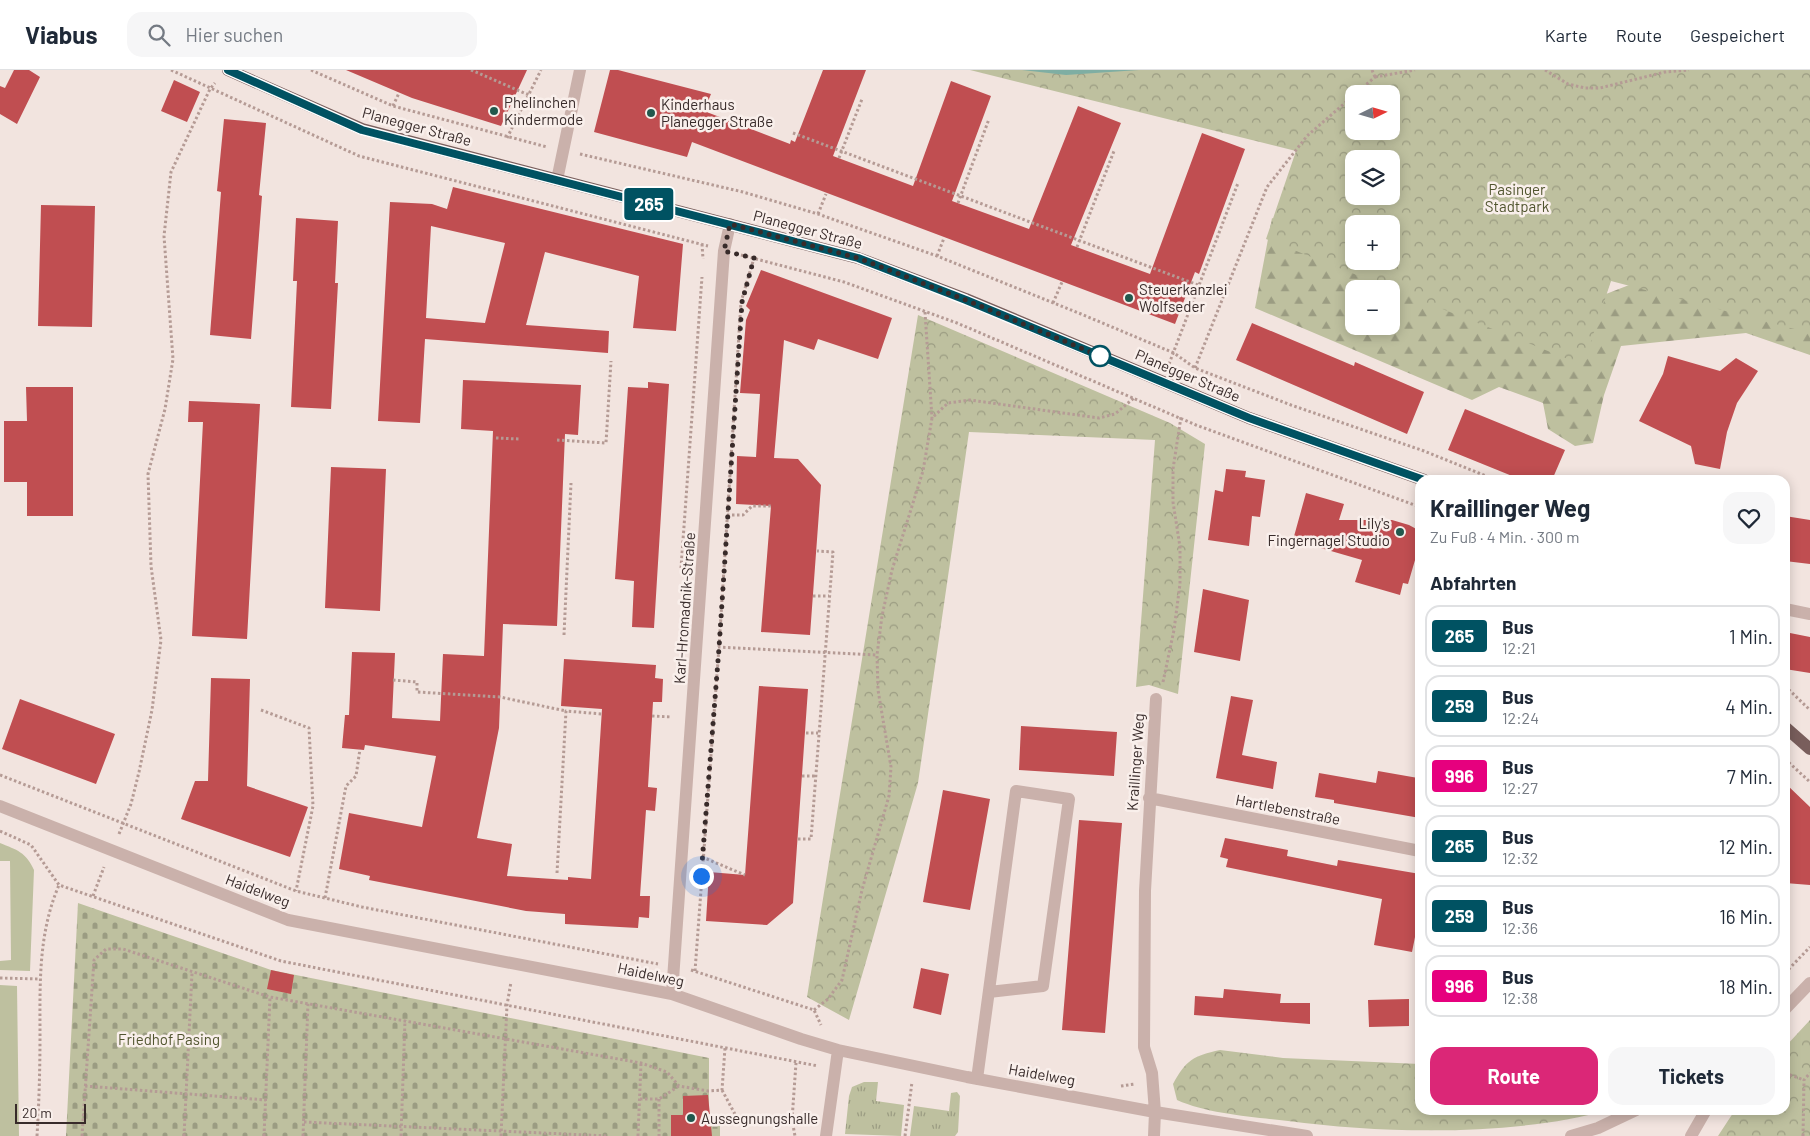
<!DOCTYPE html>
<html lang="de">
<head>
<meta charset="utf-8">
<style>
	:root { --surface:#fff; --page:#f6f6f7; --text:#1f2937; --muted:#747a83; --line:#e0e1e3; --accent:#db2777 }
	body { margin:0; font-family:Barlow,sans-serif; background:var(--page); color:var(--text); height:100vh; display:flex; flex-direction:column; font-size:19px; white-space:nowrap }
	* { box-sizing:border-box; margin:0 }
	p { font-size:16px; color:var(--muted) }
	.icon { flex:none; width:28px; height:28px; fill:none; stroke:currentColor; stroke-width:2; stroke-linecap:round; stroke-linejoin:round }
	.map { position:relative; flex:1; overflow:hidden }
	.sheet { position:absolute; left:1415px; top:405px; width:375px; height:640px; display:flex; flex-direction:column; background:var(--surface); border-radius:15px; box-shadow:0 2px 12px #0003 }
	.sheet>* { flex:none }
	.badge { padding:0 10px; border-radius:4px; font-size:18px; line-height:32px }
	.needle { width:32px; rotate:85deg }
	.buttons { position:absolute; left:1345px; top:15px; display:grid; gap:10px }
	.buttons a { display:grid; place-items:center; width:55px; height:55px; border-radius:10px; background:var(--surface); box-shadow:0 2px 12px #0003; font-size:25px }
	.scale { position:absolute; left:15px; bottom:12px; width:71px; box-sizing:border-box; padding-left:5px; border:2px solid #382b2a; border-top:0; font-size:14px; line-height:18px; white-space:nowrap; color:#382b2a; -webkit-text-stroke:4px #f9efeb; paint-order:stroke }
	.you { position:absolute; width:25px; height:25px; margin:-12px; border:4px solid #fff; border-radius:50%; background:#1a73e8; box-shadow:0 0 0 8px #1a73e833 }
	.map>.badge { position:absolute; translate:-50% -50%; box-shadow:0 0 0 2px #fff }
	h2 { padding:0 15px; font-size:19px; line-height:45px }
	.round { display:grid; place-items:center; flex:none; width:52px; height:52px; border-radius:15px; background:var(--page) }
	.headline { display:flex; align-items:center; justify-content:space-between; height:85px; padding:0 15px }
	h1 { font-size:24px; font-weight:700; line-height:38px }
	.button { display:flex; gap:10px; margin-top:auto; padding:10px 15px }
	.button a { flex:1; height:58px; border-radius:15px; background:var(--accent); color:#fff; font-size:20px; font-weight:700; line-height:58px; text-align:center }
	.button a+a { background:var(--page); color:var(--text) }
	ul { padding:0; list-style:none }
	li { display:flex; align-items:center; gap:15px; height:62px; margin:0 10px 8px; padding:0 5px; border:2px solid var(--line); border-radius:15px }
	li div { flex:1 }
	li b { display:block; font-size:19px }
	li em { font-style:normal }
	li .badge { min-width:55px; font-weight:700; text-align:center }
	header { display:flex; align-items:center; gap:30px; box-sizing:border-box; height:70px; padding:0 25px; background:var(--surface); border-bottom:1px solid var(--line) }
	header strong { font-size:24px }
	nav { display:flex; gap:28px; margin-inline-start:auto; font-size:18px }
	.search { width:350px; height:45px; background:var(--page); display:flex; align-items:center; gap:12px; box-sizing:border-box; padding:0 18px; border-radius:15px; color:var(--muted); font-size:19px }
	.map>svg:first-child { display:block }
	.grass { fill:url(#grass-tufts) }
	.forest { fill:url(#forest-firs); fill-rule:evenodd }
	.cemetery { fill:url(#cemetery-stones) }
	.park { fill:url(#park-crowns); fill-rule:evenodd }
	.garden { fill:#bec09f }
	.water { fill:#7faea3 }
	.building { fill:#c04e51; fill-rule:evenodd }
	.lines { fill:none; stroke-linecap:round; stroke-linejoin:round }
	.path { stroke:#b59b95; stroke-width:3; stroke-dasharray:2.5 2.5; stroke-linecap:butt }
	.minor { stroke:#cab1ab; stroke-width:12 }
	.major { stroke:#795e5c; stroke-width:12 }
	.line-casing { stroke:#fff; stroke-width:11 }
	.line { stroke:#005262; stroke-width:8 }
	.walk { stroke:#382b2a; stroke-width:5; stroke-dasharray:0 9 }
	.poi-dot { fill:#21584d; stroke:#f9efeb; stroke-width:2 }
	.stop-dot { fill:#fff; stroke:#005262; stroke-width:2.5 }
	.labels { text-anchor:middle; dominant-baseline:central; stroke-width:5; stroke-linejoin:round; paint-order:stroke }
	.poi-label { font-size:15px; fill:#382b2a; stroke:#f9efeb; text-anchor:start }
	.street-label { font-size:15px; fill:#382b2a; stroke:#f9efeb }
	.park-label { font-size:15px; fill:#51552f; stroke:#f9efeb }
</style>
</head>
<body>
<header>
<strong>Viabus</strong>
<div class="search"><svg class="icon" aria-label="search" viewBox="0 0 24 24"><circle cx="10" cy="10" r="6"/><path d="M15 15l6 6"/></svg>Hier suchen</div>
<nav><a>Karte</a><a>Route</a><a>Gespeichert</a></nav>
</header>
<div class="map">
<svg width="1810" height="1066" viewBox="0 0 1810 1066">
	<defs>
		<pattern id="grass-tufts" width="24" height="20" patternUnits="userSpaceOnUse" patternTransform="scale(1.25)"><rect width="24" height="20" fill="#bec09f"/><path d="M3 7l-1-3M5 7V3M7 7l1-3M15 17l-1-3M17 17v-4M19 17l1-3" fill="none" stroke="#9b9c82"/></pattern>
		<pattern id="forest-firs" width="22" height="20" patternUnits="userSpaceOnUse" patternTransform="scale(1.25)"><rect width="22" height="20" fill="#bec09f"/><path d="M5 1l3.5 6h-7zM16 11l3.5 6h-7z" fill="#9b9c82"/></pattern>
		<pattern id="cemetery-stones" width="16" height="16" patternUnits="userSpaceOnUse" patternTransform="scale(1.25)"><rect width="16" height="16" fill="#bec09f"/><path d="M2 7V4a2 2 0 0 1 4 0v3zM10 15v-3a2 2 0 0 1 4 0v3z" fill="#9b9c82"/></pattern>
		<pattern id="park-crowns" width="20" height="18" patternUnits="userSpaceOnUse" patternTransform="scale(1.25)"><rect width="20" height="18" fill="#bec09f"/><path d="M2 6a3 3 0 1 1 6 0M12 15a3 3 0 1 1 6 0" fill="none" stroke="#9b9c82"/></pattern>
	</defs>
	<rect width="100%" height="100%" fill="#f2e4df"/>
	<path class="grass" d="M 864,1012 L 878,1012 L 876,1031 L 904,1035 L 901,1066 L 845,1064 L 849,1026 L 852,1017 Z
		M 957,1022 L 960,1026 L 958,1062 L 955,1066 L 910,1066 L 914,1036 L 949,1041 L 951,1023 Z"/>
	<path class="forest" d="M 1675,32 L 1606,224 L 1660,203 L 1810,227 L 1810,285 L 1746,263 L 1621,276 L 1604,325 L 1593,373 L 1575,376 L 1548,359 L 1543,333 L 1499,317 L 1472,330 L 1255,238 L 1272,148 L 1354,191 L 1391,191 ZM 1354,219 L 1391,219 L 1391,256 L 1354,256 Z"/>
	<path class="cemetery" d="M 78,833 L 271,900 L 709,988 L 709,1044 L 711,1045 L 712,1051 L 720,1051 L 720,1066 L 66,1066 Z"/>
	<path class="park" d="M 970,0 L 1810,0 L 1810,263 L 1611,211 L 1583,295 L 1266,169 L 1296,81 ZM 1354,24 L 1391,24 L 1391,61 L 1354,61 ZM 1354,89 L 1391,89 L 1391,126 L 1354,126 ZM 1354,154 L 1391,154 L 1391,191 L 1354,191 Z
		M 918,245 L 1170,353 L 1205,374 L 1178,624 L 1149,615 L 1136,617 L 1155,370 L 969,362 L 918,713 L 849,950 L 807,927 Z
		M 1810,950 L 1810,1066 L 1718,1066 L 1735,1040 L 1785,1040 L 1785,977 Z
		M 1220,980 L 1283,988 L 1420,994 L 1420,1040 L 1608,1040 C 1518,1066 1384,1064 1288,1051 C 1254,1047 1208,1044 1177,1030 L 1173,1014 C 1186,990 1193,986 1220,980 Z"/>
	<path class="garden" d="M 0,773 C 17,780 26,782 34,800 L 30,901 L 0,900 L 0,891 L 11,890 L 10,791 L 0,791 Z
		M 0,915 L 17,916 L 19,1066 L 0,1066 Z"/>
	<path class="water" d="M 1022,0 L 1139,0 L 1066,5 Z"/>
	<path class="building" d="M 14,0 L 29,0 L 40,7 L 17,54 L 0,44 L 0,16 L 5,18 Z
		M 346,0 L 527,0 L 501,56 L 412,28 Z
		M 610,0 L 618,0 L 711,24 L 704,41 L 790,74 L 791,70 L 795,72 L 823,0 L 866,0 L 833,86 L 913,116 L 951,11 L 991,26 L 952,131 L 1029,159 L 1078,36 L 1121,53 L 1071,175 L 1150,204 L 1202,63 L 1245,79 L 1199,204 L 1195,202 L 1175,254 L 692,72 L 687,87 L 594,62 Z
		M 174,10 L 200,22 L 187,52 L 161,41 Z
		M 224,49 L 266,53 L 259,125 L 262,126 L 251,269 L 210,265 L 221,122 L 217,121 Z
		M 453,117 L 683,174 L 676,261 L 633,258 L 639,206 L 545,182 L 526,255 L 609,261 L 608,283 L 425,269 L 420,353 L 378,351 L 390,132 L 432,134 L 447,139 ZM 431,156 L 505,173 L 485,253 L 426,248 Z
		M 41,135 L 95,136 L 92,257 L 38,256 Z
		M 296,148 L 338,151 L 335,213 L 338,213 L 331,339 L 291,337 L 297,211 L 293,211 Z
		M 761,200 L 892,248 L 878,289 L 818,269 L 814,280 L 784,270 L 774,388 L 798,389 L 821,415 L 810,565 L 761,562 L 771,436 L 736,434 L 737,386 L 756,387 L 760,324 L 740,323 L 746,250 L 750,240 L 746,236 Z
		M 1252,253 L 1354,296 L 1355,292 L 1424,322 L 1407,364 L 1236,290 Z
		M 1668,286 L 1720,301 L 1736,288 L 1758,301 L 1737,333 L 1727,362 L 1720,399 L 1695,394 L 1691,376 L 1639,351 L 1663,304 Z
		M 463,310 L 581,315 L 578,365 L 565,364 L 557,556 L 503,554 L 499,658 L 477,768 L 512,774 L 507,806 L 568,810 L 568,807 L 591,809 L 602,639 L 561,636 L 564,589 L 656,595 L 655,608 L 663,609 L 662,632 L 653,632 L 648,717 L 657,718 L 655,741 L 646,740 L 640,826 L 650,826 L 649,848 L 639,847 L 638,858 L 565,854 L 565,844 L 526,841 L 369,810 L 370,806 L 339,799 L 349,743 L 422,757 L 436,686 L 365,675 L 364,680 L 342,678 L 345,645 L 349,645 L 352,582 L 395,583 L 392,648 L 440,651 L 443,584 L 484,586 L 493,361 L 461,359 Z
		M 648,312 L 669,314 L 654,558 L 632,557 L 634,511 L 615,509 L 628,317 L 648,318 Z
		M 26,317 L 73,317 L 73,446 L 27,446 L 27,412 L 4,412 L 4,351 L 27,351 Z
		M 189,331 L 260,334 L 247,569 L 192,566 L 203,352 L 188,352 Z
		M 1465,339 L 1565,380 L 1552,410 L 1522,410 L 1448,380 Z
		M 331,397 L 386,399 L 380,541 L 325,538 Z
		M 1226,399 L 1246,401 L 1245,407 L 1265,410 L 1260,447 L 1252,446 L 1249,476 L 1208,470 L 1215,420 L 1223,422 Z
		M 1306,423 L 1344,434 L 1339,450 L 1392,450 L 1409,455 L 1420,461 L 1420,473 L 1408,514 L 1403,513 L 1400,525 L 1355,512 L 1362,490 L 1293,470 Z
		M 1785,446 L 1810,450 L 1810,494 L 1785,491 Z
		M 1203,519 L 1249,530 L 1240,591 L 1194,582 Z
		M 1785,562 L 1810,567 L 1810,603 L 1785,599 Z
		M 211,608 L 250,609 L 247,716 L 308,737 L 290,787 L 181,749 L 195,711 L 208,711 Z
		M 759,616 L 808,619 L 793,833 L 767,855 L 706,851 L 709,802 L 745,805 Z
		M 1231,626 L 1253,630 L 1242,685 L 1277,692 L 1273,719 L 1216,708 Z
		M 20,629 L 115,664 L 96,714 L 2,679 Z
		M 1021,656 L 1117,662 L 1114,706 L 1019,700 Z
		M 1378,701 L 1418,708 L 1415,725 L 1420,726 L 1420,748 L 1334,733 L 1334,730 L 1315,727 L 1319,703 L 1376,713 Z
		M 1785,713 L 1810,737 L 1810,815 L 1785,813 Z
		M 943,720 L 990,729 L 970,840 L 923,832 Z
		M 1079,750 L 1122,753 L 1105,963 L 1062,960 Z
		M 1225,768 L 1288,780 L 1287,786 L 1337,796 L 1338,790 L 1420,804 L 1420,842 L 1412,882 L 1374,875 L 1382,829 L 1226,797 L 1228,789 L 1220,787 Z
		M 921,898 L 949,904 L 941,945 L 913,938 Z
		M 271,900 L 294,905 L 291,924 L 267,919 Z
		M 1224,919 L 1281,924 L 1280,933 L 1310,933 L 1310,954 L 1194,945 L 1195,926 L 1223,928 Z
		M 1409,929 L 1409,956 L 1369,957 L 1368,930 Z
		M 708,1025 L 712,1066 L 671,1066 L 671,1045 L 683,1045 L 683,1026 Z"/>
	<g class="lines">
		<path class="path" d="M 171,0 L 359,86 L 708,176
			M 311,0 L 393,36 L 547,77
			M 471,0 L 529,25
			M 1372,0 L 1375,7
			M 1545,0 L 1568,14 L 1585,18 L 1600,18 L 1665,2 L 1689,0
			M 1375,7 L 1415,0
			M 1355,24 L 1375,7
			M 393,36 L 399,23
			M 793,63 L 1198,215
			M 507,68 L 541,0
			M 580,84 L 743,122 L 818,144 L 937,186 L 1081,244 L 1174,283 L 1195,298 L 1291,335 L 1424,381 L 1496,410
			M 839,88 L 862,29
			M 958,133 L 989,49
			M 818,144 L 826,124
			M 702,174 L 703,189
			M 1077,177 L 1114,81
			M 741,185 L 844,212 L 957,253 L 1196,355 L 1420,437
			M 937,186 L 944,168
			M 1053,233 L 1062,212
			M 925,242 L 932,348
			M 1169,294 L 1238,113
			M 1195,298 L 1267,117 L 1307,66 L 1354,25
			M 496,368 L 519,369
			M 557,370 L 606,373 L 611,291
			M 727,445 L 743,445 L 752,436 L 771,436
			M 681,498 L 702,207
			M 813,526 L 829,526
			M 564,565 L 571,413
			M 718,577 L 877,585
			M 393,610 L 417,612 L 417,622 L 500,627 L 566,641
			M 1163,612 L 1174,560 L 1180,514 L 1180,477 L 1173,432 L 1173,399 L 1181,347
			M 1785,616 L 1810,640
			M 261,640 L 309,658 L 313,736 L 296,821
			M 652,646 L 672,647
			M 806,663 L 818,663
			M 1785,689 L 1810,712
			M 0,705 L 296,821 L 362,837 L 658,894
			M 802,706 L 815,706
			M 0,761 L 31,775 L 59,815 L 281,891 L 818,996
			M 119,764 L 131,734 L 139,702 L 152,640 L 161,570 L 151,496 L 148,404 L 165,339 L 173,289 L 164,166 L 171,102 L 210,19 L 215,13
			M 798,769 L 811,769 L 833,482 L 817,481
			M 702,787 L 745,805
			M 557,803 L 566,641 L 602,644
			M 93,826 L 104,797
			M 325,828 L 346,716 L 356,706 L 360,679
			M 691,900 L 814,940 L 821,955
			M 695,901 L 719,577 L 741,232 L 754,188
			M 1785,903 L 1810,877
			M 0,908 L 40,909
			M 814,940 L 828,929 L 842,910 L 862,820 L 889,726 L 891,697 L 878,620 L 877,585 L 882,546 L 892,500 L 923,401 L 932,348 L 948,333 L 970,330 L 1099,348 L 1115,344 L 1134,328
			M 1785,1003 L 1804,1010
			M 85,1016 L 266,1030
			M 1121,1016 L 1135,1014
			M 722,1020 L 737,1048 L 792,1050 L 795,1066
			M 640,1029 L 659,1029 L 679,1016
			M 659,1029 L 659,1066
			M 792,1050 L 796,993
			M 304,1052 L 608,1066
			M 37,1066 C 39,1033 40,1000 40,966 C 40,914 38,864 59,815
			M 82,1066 L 94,890 L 106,879 L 123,879 L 270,927 L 641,993 L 667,1002 L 679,1016 L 708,1021 L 722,1020 L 725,978
			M 184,1066 L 192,903
			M 264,1066 L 270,927
			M 303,1066 L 308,933
			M 401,1066 L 405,950
			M 501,1066 L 507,935 L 511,912
			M 638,1066 L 641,993
			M 905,1066 L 912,1012
			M 1803,1066 L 1804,1010 L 1810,1003"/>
		<path class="minor" d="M 557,110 L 580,0
			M 1785,539 L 1810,544
			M 1149,728 L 1420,781
			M 0,736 L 288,850 L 672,924 L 801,969 L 838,980 L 967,1007 L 1155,1042 L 1307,1066
			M 672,924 L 724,181 L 730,154
			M 1785,939 L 1810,913
			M 977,1009 L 1016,721 L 1069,729 L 1043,916 L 989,922
			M 826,1066 L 838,980
			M 1154,1066 L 1155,1042 L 1152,1003 L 1144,977 L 1145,821 L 1156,629
			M 1571,1066 L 1598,1058 L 1636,1040
			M 1691,1066 L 1706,1040"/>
		<path class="major" d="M 228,0 L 362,59 L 858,188 L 966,229 L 1249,348 L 1424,410
			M 1785,657 L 1810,679"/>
	</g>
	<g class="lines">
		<defs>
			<path id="line" d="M 228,0 L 362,60 L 858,188 L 966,230 L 1249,348 L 1424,410"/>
		</defs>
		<use href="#line" class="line-casing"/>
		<use href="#line" class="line"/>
		<path class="walk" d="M 701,806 L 719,578 L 742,232 L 754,188 L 724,181 L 730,154 L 858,188 L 966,230 L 1100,286"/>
	</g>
	<g class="poi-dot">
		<circle cx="494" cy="41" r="5"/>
		<circle cx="651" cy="43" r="5"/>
		<circle cx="1129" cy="228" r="5"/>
		<circle cx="1400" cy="462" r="5"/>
		<circle cx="691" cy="1048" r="5"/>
	</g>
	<circle class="stop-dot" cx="1100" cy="286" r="10"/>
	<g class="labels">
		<g class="poi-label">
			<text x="504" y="32">Phelinchen<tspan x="504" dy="17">Kindermode</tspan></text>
			<text x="661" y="34">Kinderhaus<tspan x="661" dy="17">Planegger Straße</tspan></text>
			<text x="1139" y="219">Steuerkanzlei<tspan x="1139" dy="17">Wolfseder</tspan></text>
			<text x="1390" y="453" text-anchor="end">Lily's<tspan x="1390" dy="17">Fingernagel Studio</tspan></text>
			<text x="701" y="1048">Aussegnungshalle</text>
		</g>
		<g class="street-label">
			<text transform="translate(417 56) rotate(15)">Planegger Straße</text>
			<text transform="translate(808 159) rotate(15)">Planegger Straße</text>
			<text transform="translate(1188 305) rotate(23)">Planegger Straße</text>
			<text transform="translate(684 538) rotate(-86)">Karl-Hromadnik-Straße</text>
			<text transform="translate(1135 692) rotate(-86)">Kraillinger Weg</text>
			<text transform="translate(1288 739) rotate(11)">Hartlebenstraße</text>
			<text transform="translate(258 820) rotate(21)">Haidelweg</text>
			<text transform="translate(651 904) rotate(12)">Haidelweg</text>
			<text transform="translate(1042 1004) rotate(10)">Haidelweg</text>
		</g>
		<g class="park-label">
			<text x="1517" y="119">Pasinger<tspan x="1517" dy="17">Stadtpark</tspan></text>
			<text x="169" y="969">Friedhof Pasing</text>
		</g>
	</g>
</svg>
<div class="buttons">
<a><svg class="needle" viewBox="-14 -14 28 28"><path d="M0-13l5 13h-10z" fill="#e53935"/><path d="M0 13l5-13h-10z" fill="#747a83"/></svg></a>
<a><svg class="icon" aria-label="layers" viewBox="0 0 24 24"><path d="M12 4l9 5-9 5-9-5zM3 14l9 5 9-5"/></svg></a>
<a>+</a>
<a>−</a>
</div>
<div class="scale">20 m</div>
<div class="you" style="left:701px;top:806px"></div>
<b class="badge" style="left:649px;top:134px;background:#005262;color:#fff">265</b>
<section class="sheet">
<div class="headline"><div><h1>Kraillinger Weg</h1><p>Zu Fuß · 4 Min. · 300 m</p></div><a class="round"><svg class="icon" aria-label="heart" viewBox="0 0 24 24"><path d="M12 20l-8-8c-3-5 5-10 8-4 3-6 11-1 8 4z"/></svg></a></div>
<h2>Abfahrten</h2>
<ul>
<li><span class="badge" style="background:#005262;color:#fff">265</span><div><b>Bus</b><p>12:21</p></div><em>1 Min.</em></li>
<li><span class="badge" style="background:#005262;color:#fff">259</span><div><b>Bus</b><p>12:24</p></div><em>4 Min.</em></li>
<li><span class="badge" style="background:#e6007e;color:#fff">996</span><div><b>Bus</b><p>12:27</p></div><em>7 Min.</em></li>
<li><span class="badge" style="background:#005262;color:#fff">265</span><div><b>Bus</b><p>12:32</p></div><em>12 Min.</em></li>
<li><span class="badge" style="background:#005262;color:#fff">259</span><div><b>Bus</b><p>12:36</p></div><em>16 Min.</em></li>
<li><span class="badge" style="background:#e6007e;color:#fff">996</span><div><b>Bus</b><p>12:38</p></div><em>18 Min.</em></li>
</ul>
<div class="button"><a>Route</a><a>Tickets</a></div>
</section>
</div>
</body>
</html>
